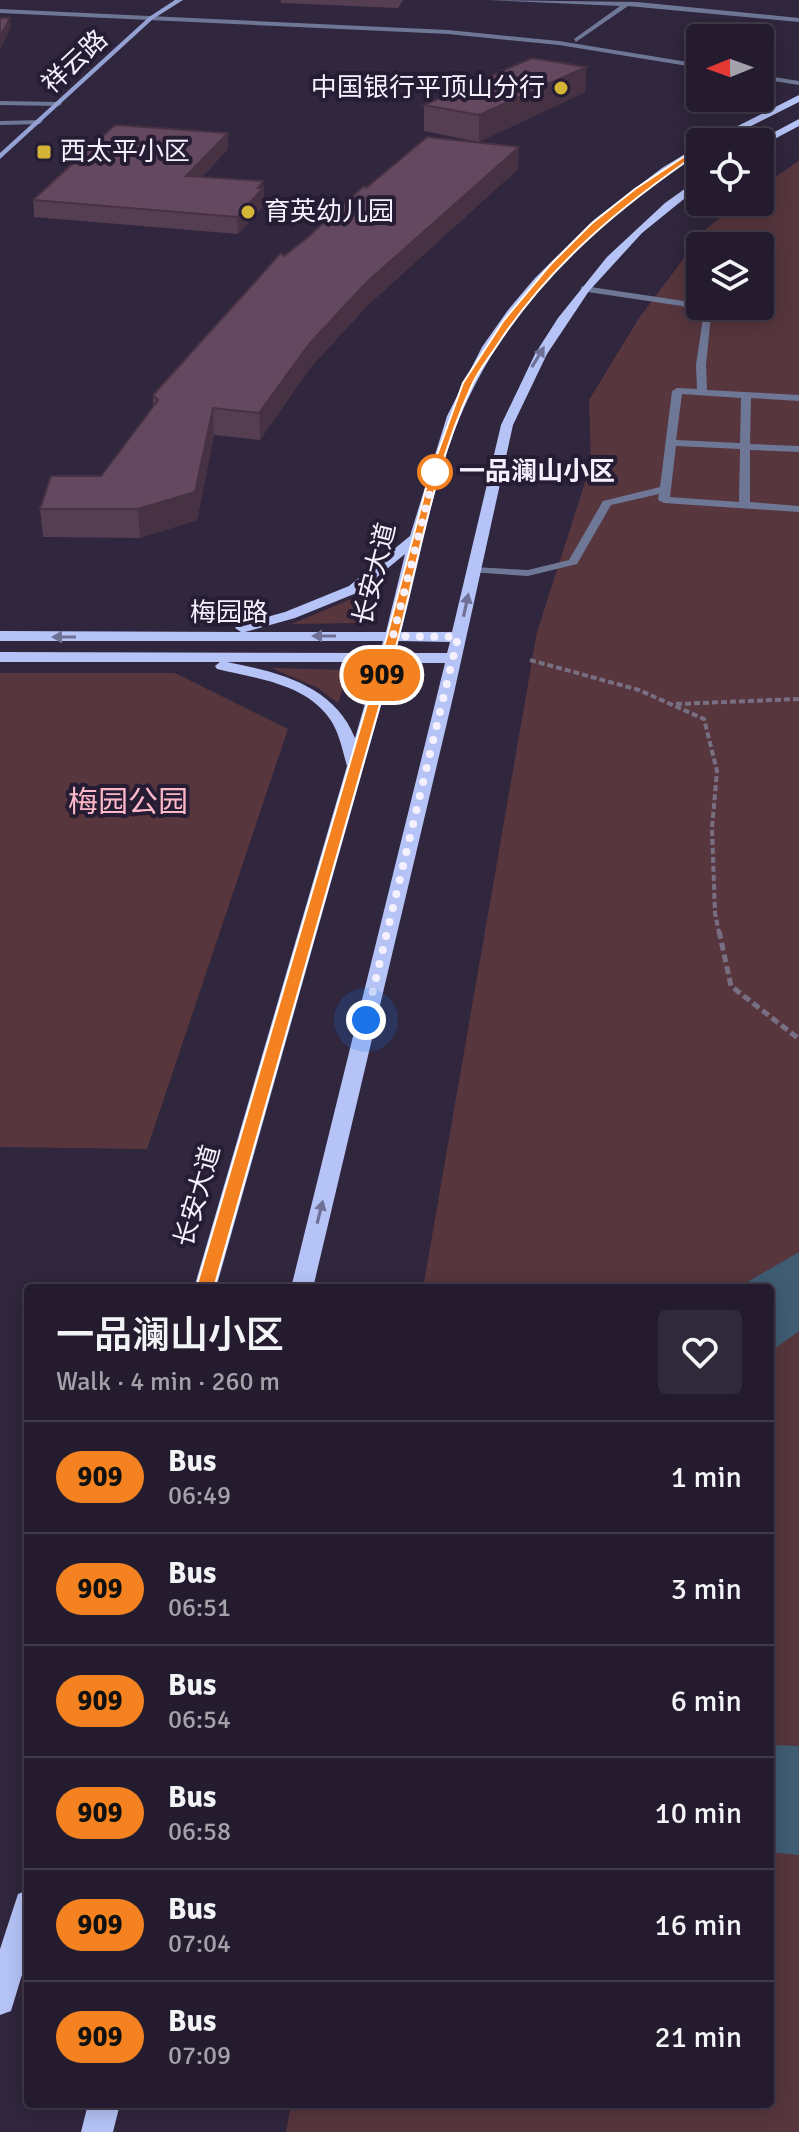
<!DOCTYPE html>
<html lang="en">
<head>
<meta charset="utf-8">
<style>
	:root { --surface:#241c2e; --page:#30293a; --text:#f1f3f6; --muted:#a3a1aa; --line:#413a4a }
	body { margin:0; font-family:Signika,"Noto Sans SC",sans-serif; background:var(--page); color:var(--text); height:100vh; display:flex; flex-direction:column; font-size:30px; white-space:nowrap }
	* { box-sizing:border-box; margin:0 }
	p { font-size:26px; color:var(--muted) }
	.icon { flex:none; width:44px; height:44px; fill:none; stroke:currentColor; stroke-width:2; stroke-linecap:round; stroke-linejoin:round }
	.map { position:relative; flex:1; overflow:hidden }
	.panel { position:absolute; left:24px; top:1284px; width:750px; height:824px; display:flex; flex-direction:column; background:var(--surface); border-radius:8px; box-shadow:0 4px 20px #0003,0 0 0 2px var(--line) }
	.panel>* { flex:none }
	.badge { padding:0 16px; border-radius:26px; font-size:28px; line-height:52px }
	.needle { width:52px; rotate:269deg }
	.controls { position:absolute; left:686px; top:24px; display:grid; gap:16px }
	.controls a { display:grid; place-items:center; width:88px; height:88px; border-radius:8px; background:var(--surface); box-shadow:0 4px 20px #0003,0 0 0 2px var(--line); font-size:40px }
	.you { position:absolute; width:40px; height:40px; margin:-20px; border:6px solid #fff; border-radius:50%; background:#1a73e8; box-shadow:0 0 0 12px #1a73e833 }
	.map>.badge { position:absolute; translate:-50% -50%; box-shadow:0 0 0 4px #fff }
	.round { display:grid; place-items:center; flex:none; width:84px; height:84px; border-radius:8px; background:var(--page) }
	.summary { display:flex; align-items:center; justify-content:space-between; height:136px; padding:0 32px }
	h1 { font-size:38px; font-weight:600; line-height:60px }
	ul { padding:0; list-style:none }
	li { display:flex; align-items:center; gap:24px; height:112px; padding:0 32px; border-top:2px solid var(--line) }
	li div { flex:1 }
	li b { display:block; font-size:30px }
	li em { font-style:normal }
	li .badge { min-width:88px; font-weight:700; text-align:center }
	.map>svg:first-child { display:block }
	.green { fill:#57363e; fill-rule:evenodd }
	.water { fill:#3f5c73 }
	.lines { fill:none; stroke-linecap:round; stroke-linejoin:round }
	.path-far1 { stroke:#786f83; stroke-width:4; stroke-dasharray:6 3; stroke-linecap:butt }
	.path { stroke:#786f83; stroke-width:5; stroke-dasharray:8 4; stroke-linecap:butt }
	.service { fill:#6e7796; fill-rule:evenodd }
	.minor { fill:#6e7796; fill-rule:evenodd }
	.tertiary { fill:#6e7796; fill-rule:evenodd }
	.secondary { fill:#94a1d4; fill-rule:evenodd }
	.primary { fill:#b5c3f7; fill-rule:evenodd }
	.wall { fill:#563e52 }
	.shaded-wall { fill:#463242 }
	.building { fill:#64485f; stroke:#463242; stroke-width:2 }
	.oneway { fill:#6e7095 }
	.line { fill:#f58220; stroke:#fff; stroke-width:2 }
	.walk { stroke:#f5f0fd; stroke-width:8; stroke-dasharray:0 14.4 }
	.poi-dot { fill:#d5b535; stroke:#261c33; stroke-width:3 }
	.stop-dot { fill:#fff; stroke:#f58220; stroke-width:4 }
	.labels { text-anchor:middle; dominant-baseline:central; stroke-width:8; stroke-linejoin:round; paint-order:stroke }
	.far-street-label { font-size:26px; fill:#f5f0fd; stroke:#261c33 }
	.far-poi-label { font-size:26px; fill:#f5f0fd; stroke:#261c33; text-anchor:start }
	.far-stop-label { font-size:26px; font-weight:bold; fill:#f5f0fd; stroke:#261c33; text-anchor:start }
	.park-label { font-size:30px; fill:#fdb8c8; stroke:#261c33 }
</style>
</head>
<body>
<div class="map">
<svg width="799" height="2132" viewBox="0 0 799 2132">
	<rect width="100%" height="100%" fill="#30263d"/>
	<path class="green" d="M 799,161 L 799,2132 L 286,2132 L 291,2104 L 770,2104 L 770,1288 L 423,1288 L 537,632 L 591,464 L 589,400 L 639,318 L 706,229 L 740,202 L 760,202 L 760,187 ZM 700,246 L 760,246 L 760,306 L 700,306 Z
		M 368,592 L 360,623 L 291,624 Z
		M 271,668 L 349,670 L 338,703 L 318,688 Z
		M 0,673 L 175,673 L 288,729 L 147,1149 L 0,1147 Z"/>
	<path class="water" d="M 799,1252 L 799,1331 L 770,1352 L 770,1288 L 737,1288 Z
		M 770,1719 L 773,1745 L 799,1746 L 799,1855 L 770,1852 Z"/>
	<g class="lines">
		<path class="path-far1" d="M 530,660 L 639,690 L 704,719 L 717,771 L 712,828 L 715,913 L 719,933
			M 676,704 L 799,699"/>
		<path class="path" d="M 719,931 L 731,986 L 799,1039"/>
		<path class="service" d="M 487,0 L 637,2 L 799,18 L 799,22 L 628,6 L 576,42 L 574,39 L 620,6 Z
			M 0,101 L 58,102 L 62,104 L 58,106 L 0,105 Z
			M 43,120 L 40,124 L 0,125 L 0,121 Z"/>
		<path class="minor" d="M 584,286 L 684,301 L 711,315 L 706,365 L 707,390 L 799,395 L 799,401 L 751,398 L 750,444 L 799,446 L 799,452 L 750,450 L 750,502 L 799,506 L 799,512 L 664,503 L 658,500 L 659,494 L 611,505 L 577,564 L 528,576 L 469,572 L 467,570 L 473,567 L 528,570 L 569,560 L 603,501 L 660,487 L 672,391 L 677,388 L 697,389 L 696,365 L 703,318 L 682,306 L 581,291 L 581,287 ZM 682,394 L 741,398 L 740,443 L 676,440 ZM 676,446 L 740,449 L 739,502 L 670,497 Z"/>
		<path class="tertiary" d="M 0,9 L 448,30 L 559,41 L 700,64 L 700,68 L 559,45 L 448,34 L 0,13 Z
			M 760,75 L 799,81 L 799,85 L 760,79 Z"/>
		<path class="secondary" d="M 175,0 L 183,0 L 153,19 L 0,159 L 0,153 L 149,17 Z"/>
		<path class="primary" d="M 799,95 L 799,102 L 719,142 L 706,142 Z
			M 799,119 L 799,126 L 763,145 L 756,142 Z
			M 700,145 L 700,152 C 588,226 491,319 448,449 C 428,509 417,571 401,632 L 452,632 L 501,425 L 535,354 L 558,318 L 607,257 L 665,203 L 700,178 L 700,186 L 642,233 L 589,291 L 547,354 L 513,425 L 454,693 L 313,1288 L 291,1288 L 445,663 L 393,663 L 216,1288 L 194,1288 L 347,766 C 343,752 340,737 333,724 C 310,684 258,679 217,669 L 215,666 L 220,662 L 0,662 L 0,652 L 380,653 L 383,641 L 0,641 L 0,631 L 241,632 L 235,628 L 238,625 L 285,612 L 349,586 L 410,536 L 447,416 L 482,347 L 508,310 L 535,278 L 595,219 L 662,168 ZM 405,554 L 386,632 L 245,632 L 295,618 L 359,592 ZM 398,641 L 450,642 L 447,653 L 395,653 ZM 227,662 L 377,662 L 355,738 C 334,685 278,672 227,662 Z
			M 28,1890 L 28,1955 L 11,2011 L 0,2015 L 0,1949 L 18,1894 Z
			M 88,2104 L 120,2104 L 113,2132 L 81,2132 Z"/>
	</g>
	<path class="wall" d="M 281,0 L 403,0 L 398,8 L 281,3 Z
		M 586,67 L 585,92 L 479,142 L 424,131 L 424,105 Z
		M 228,133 L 228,149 L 202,177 L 263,181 L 264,205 L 238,234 L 34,217 L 33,200 Z
		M 518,169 L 367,306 L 310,368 L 260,440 L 214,435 L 197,520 L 140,538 L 43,537 L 40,509 L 101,476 L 153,406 L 153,395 L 284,256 L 366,188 Z"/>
	<path class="shaded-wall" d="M 10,18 L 11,28 L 0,49 L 0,37 Z
		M 586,67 L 585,92 L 479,142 L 479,115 Z
		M 228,133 L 228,149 L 187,192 L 186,176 Z
		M 519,147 L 518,169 L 367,306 L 310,368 L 260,440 L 259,413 L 310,343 L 367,282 Z
		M 263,181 L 264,205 L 238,234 L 237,217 Z
		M 213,408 L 214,435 L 197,520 L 140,538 L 138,509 Z"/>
	<path class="building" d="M 0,18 L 10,18 L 0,37 Z
		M 532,58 L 586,67 L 479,115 L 424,105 Z
		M 115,125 L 228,133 L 186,176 L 263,181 L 258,188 L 263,188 L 237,217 L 33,200 Z
		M 427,137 L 519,147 L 367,282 L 310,343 L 259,413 L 213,408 L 195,492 L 138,509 L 40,509 L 51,476 L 101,476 L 158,400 L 153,395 L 281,253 L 284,256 L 307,238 L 364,186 L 366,188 Z"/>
	<defs><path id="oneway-solid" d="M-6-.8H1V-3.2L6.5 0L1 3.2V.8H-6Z" transform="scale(2)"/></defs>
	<g class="oneway">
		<use href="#oneway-solid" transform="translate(538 357) rotate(-59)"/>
		<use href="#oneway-solid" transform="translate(466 605) rotate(-78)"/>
		<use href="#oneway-solid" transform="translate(324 636) rotate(180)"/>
		<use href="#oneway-solid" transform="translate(64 637) rotate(-180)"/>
		<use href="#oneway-solid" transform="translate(320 1212) rotate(-76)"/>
	</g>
	<path class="line" d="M 700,146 L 703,150 C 622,205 550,264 496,347 C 488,359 478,371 472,385 C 430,475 416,578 389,673 C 330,878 272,1083 214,1288 L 205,1294 L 199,1292 L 196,1288 L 387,636 L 429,477 L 463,383 L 504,320 L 550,265 L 591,224 L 635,189 Z"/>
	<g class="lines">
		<path class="walk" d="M 366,1020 L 458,637 L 393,636 L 435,472"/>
	</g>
	<g class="poi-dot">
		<circle cx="561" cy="88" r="8"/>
		<rect x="36" y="144" width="16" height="16" rx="4"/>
		<circle cx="248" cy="212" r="8"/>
	</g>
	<circle class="stop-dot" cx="435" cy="472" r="16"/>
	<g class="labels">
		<g class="far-street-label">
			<text transform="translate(75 62) rotate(-43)">祥云路</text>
			<text transform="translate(375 574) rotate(-76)">长安大道</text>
			<text x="229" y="613">梅园路</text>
			<text transform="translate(198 1196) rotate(-74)">长安大道</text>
		</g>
		<g class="far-poi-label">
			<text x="545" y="88" text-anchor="end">中国银行平顶山分行</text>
			<text x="60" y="152">西太平小区</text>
			<text x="264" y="212">育英幼儿园</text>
		</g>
		<g class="far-stop-label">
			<text x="459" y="472">一品澜山小区</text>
		</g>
		<g class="park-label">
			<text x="128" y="802">梅园公园</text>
		</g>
	</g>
</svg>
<div class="controls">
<a><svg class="needle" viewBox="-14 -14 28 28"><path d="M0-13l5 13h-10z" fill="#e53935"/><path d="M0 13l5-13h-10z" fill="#a3a1aa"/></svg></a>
<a><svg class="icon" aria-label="locate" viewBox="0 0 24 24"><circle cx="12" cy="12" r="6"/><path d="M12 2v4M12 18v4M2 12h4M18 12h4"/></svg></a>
<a><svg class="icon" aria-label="layers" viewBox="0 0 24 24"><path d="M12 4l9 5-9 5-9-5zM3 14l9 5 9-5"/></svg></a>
</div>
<div class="you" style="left:366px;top:1020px"></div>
<b class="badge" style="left:382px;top:675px;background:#f58220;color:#111">909</b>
<section class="panel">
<div class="summary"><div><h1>一品澜山小区</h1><p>Walk · 4 min · 260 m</p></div><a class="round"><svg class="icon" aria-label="heart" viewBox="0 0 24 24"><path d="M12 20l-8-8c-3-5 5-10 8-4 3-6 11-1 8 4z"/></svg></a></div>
<ul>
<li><span class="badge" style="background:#f58220;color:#111">909</span><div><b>Bus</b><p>06:49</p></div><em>1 min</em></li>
<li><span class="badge" style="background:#f58220;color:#111">909</span><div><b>Bus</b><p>06:51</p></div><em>3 min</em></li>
<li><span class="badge" style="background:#f58220;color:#111">909</span><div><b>Bus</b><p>06:54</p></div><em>6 min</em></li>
<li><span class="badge" style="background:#f58220;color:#111">909</span><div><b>Bus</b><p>06:58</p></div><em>10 min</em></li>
<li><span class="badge" style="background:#f58220;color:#111">909</span><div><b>Bus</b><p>07:04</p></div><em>16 min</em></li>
<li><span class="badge" style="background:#f58220;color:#111">909</span><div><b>Bus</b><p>07:09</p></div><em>21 min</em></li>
</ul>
</section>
</div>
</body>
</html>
